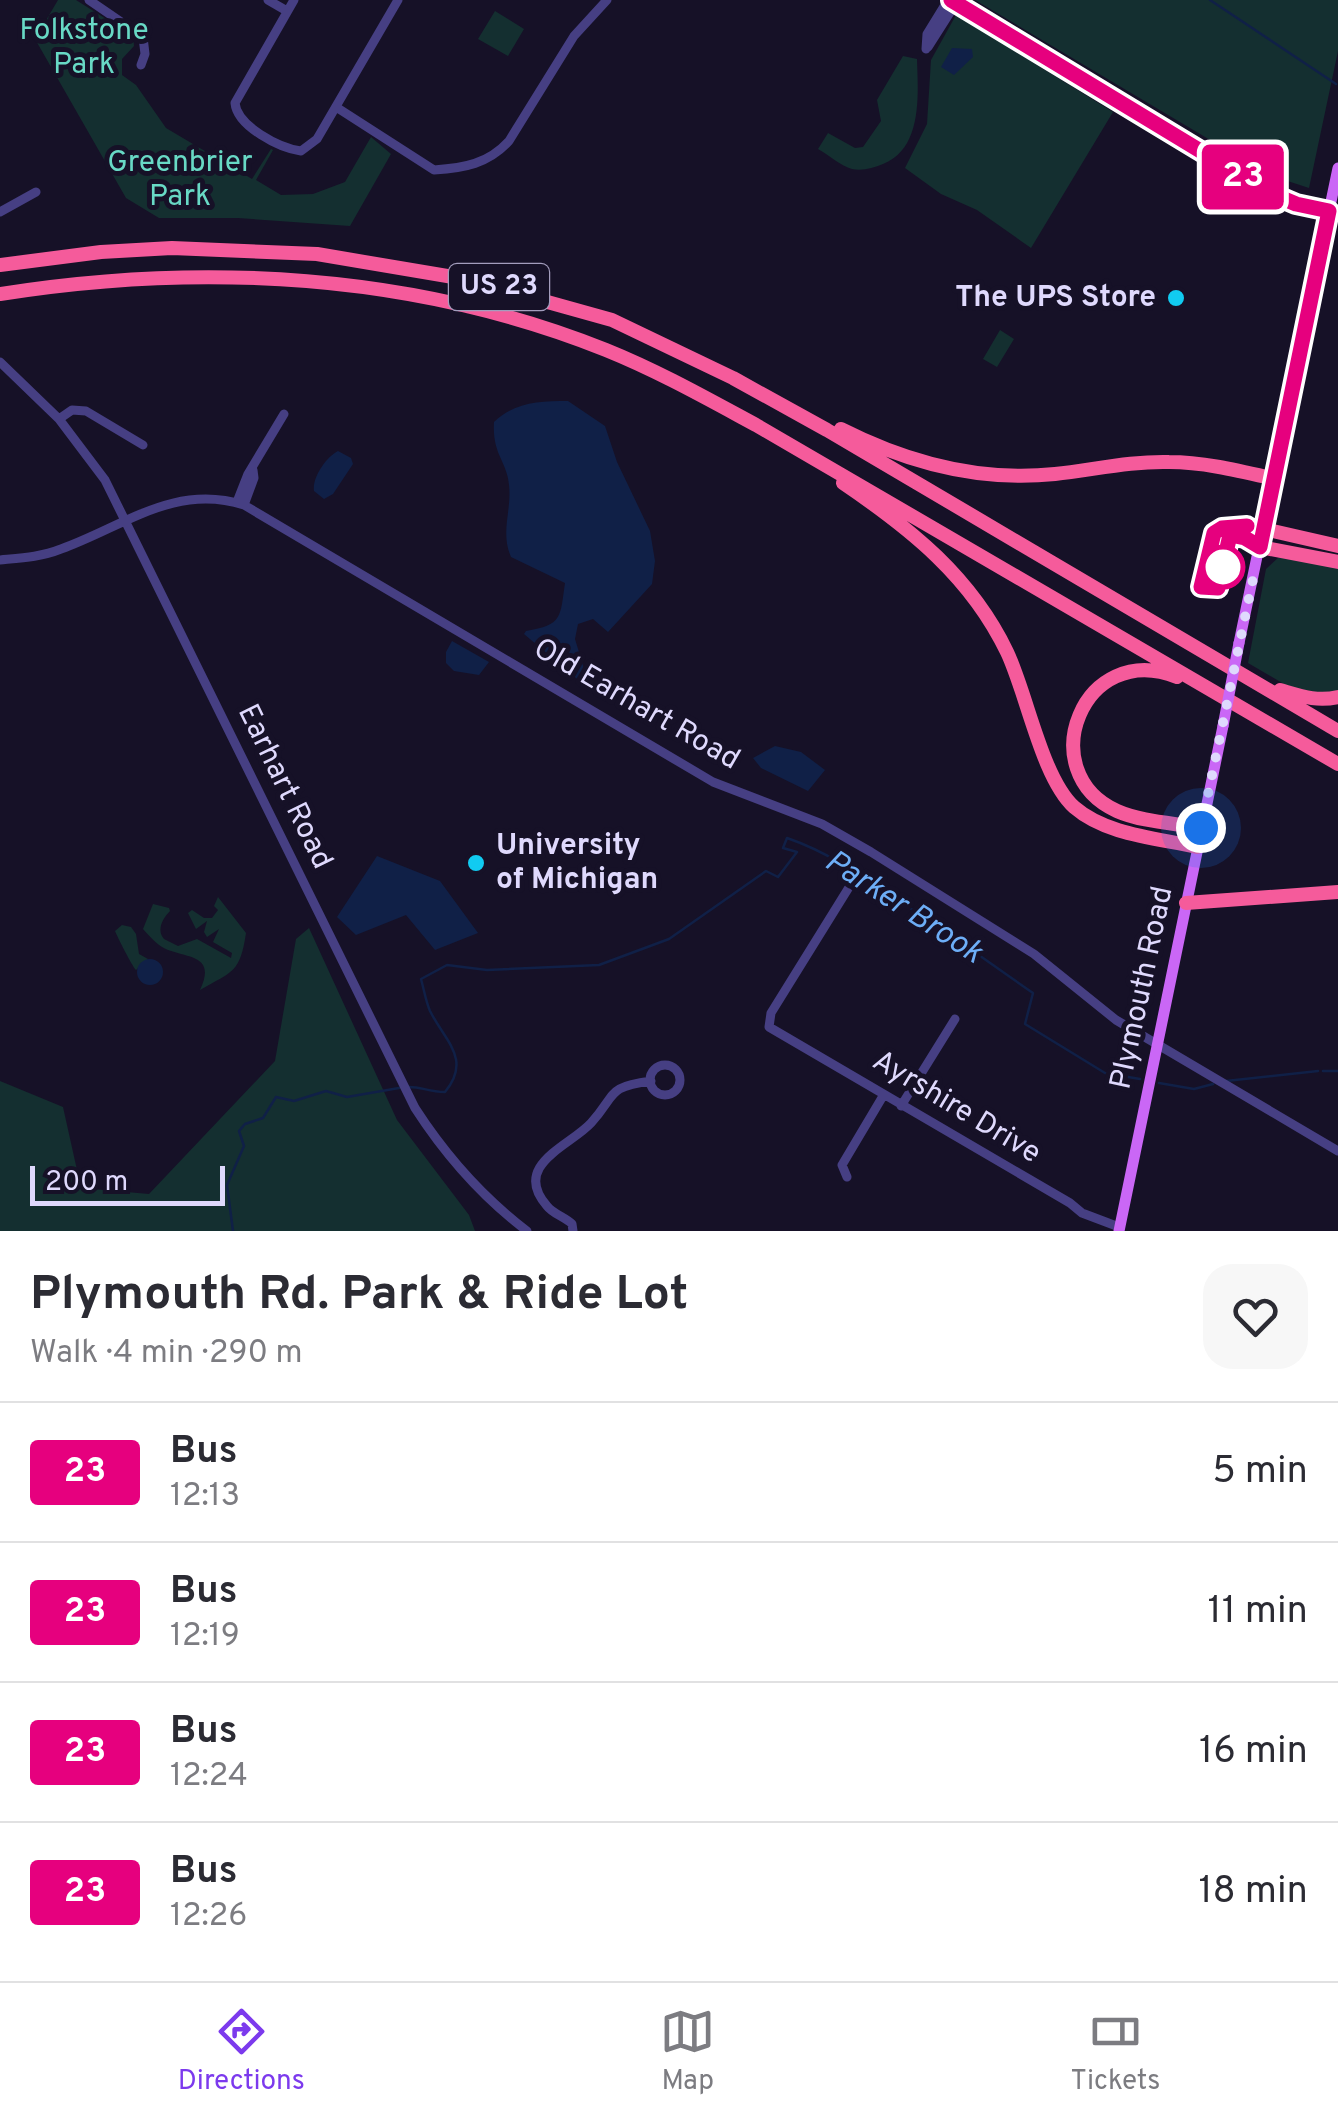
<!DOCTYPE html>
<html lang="en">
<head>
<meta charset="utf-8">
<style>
	:root { --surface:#fff; --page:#f7f7f7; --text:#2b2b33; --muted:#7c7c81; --line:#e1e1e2; --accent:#7c3aed }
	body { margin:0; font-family:Overpass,sans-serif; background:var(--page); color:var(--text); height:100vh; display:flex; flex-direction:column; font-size:38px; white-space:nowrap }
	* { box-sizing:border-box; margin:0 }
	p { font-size:32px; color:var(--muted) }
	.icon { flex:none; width:55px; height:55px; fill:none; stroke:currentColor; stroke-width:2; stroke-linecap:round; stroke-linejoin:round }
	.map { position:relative; height:1231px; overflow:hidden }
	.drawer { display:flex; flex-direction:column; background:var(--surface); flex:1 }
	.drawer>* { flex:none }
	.badge { padding:0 20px; border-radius:8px; font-size:35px; line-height:65px }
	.scale { position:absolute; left:30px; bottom:25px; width:195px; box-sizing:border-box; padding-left:10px; border:5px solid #dfd9fd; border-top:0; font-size:28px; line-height:35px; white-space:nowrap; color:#dfd9fd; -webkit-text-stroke:8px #161127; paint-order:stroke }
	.you { position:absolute; width:50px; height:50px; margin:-25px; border:8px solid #fff; border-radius:50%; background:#1a73e8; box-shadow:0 0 0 15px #1a73e833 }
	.map>.badge { position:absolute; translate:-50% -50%; box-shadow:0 0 0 5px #fff }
	.round { display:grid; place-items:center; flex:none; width:105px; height:105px; border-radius:30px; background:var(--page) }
	.overview { display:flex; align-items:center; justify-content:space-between; height:170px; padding:0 30px }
	h1 { font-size:48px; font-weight:700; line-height:75px }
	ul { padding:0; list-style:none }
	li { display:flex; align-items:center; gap:30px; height:140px; padding:0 30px; border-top:2px solid var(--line) }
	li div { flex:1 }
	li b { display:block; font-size:38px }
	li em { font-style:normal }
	li .badge { min-width:110px; font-weight:700; text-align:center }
	.tabs { display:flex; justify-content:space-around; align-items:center; height:140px; border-top:2px solid var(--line); background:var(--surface); font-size:28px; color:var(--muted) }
	.tabs a { display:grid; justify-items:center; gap:5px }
	.tabs .selected { color:var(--accent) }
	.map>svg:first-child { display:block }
	.green { fill:#142f30 }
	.water { fill:#102047 }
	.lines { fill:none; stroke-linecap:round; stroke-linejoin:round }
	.stream { stroke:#102047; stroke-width:2.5 }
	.minor { stroke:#463f83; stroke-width:9 }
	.major { stroke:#ca67f6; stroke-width:11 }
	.highway { stroke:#f55b9b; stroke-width:14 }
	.major-bridge { stroke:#ca67f6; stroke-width:11 }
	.line-casing { stroke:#fff; stroke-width:22 }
	.line { stroke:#e6007e; stroke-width:15 }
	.walk { stroke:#dfd9fd; stroke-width:10; stroke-dasharray:0 18 }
	.poi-dot { fill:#11cbf1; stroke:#161127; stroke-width:4 }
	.stop-dot { fill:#fff; stroke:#e6007e; stroke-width:5 }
	.labels { text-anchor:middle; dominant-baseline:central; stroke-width:10; stroke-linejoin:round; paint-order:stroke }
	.shield { fill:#161127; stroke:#a39dbd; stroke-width:2.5 }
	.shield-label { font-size:28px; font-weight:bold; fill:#dfd9fd }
	.park-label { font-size:30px; fill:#68d9c5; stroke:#161127 }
	.poi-label { font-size:30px; font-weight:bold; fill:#dfd9fd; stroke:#161127; text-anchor:end }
	.street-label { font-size:30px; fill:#dfd9fd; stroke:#161127 }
	.water-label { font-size:32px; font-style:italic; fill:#6daef7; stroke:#161127 }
</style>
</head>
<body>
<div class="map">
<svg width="1338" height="1231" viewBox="0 0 1338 1231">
	<rect width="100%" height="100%" fill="#161127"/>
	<path class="green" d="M 58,0 L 76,0 L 133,36 L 134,46 L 122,59 L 122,75 L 136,85 L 166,128 L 252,179 L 271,149 L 273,150 L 256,180 L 281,195 L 313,194 L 345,182 L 371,137 L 391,154 L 350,226 L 238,218 L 159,218 L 126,198 L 35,39 Z
		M 975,0 L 1338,0 L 1338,51 L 1309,188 L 1269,175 Z
		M 495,11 L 524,29 L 508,56 L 478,39 Z
		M 956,15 L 1113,112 L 1031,248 L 977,210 L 941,194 L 905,168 L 927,124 L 931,60 Z
		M 903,56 L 917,59 C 918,94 923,148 883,164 C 873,168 863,171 852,169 C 841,166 829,155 818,149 L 828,133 L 855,148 L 863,147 L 881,121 L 877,100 Z
		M 1000,330 L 1014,339 L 997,367 L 983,359 Z
		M 1279,557 L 1338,568 L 1338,693 L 1301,694 L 1248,663 L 1266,569 Z
		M 218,897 L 246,933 C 240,973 233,971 200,990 C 216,956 190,958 168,950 C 158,946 150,937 143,929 L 153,904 L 169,908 L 170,911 C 163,918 156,930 164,939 L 178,946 L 197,939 L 231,958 L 232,953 L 213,942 L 219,929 L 207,937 L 204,932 L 207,921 L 196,929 L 188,913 L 192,910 L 204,918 L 212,918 L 218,910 L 214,906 Z
		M 122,925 L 131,927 L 136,934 L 139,954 L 148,959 L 136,970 C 132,966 117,936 115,931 Z
		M 309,928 L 397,1120 L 469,1215 L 475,1231 L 0,1231 L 0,1081 L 63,1107 L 81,1188 L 149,1194 L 275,1061 L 296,939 Z"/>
	<path class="water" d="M 952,48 L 972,49 L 973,57 L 954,75 L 941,67 Z
		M 568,401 L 605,426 L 617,462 L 650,531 L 655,561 L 652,584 L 608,632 L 593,619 L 578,624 L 575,639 L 588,682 L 583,684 L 524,634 L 526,631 C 563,625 560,617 565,583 L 511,557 C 500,532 512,510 509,485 C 507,461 492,455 494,422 C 515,402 540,401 568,401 Z
		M 338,451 L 351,458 L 353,464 L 333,494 L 324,499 L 314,491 C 312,478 326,457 338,451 Z
		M 452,641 L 489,662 L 479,675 L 454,671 L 446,663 L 446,652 Z
		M 775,746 L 801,752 L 825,770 L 808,791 L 761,768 L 753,758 Z
		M 377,856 L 440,881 L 478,933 L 435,950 L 406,915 L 356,935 L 337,917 Z
		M137 972a13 13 0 1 1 26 0a13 13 0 1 1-26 0Z"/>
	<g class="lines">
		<path class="stream" d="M 1210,0 L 1336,84
			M 1323,1071 L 1338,1071
			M 1226,1081 L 1318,1071
			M 1159,1083 L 1194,1089 L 1213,1084
			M 407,1087 C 420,1086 428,1092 445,1092 C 472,1059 445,1041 430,1011 C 426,1002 424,990 421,979 L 447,965 L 487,970 L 599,965 L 669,939 L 766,871 L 778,877 L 797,852 L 783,848 L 787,838 C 831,853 868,880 907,906 C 950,934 991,964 1033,993 L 1025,1024 L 1105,1073 L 1140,1079
			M 233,1231 L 227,1185 L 244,1146 L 239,1131 L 245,1124 L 263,1118 L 276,1097 L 294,1101 L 326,1091 L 347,1097 L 399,1088"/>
		<path class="minor" d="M 89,0 L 143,37 L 145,54 L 141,65
			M 268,0 L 287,11
			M 294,0 L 235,103 C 237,126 279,148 301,151 L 317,139 L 398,0
			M 951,0 L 1271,193 L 1296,204 L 1338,212
			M 928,47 L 956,3
			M 926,49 L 927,34 L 948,0
			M 336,107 L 434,170 C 464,168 488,164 509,141 L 574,36 L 607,0
			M 0,212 L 36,192
			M 0,362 L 59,419 L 105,480 L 415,1108 C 446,1156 481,1196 527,1231
			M 59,419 L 72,410 L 86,411 L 143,445
			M 237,502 L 248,474 L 284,414
			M 244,505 L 254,478 L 253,470
			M 0,560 C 21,558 41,557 61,549 C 123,527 174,483 244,505 L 713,782 L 822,824 L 871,852 L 1034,954 L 1116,1020 L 1338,1151
			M 856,876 L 771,1013 L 769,1027 L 1070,1203 L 1082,1213 L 1119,1227
			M650 1080a15 15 0 1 1 30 0a15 15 0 1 1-30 0Z
			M 901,1106 L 955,1019
			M 847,1177 L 842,1165 L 883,1096
			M 573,1231 L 572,1224 C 565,1217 553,1214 547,1206 C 511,1165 570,1146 591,1123 C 617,1095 605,1087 651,1081"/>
		<path class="major" d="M 1239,643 L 1338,168
			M 1119,1231 L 1223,726"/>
		<path class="highway" d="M 0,265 L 101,252 L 172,248 L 317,254 L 465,279 L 612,320 L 733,378 L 827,430 L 1338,731
			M 0,294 C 202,262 414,273 606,350 C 658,371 706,398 756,425 L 1338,764
			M 841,429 C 908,463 979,482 1055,474 C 1093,470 1130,461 1169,462 C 1204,462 1240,471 1275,479
			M 843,483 C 911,529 971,577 1007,652 C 1027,694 1042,778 1074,807 C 1106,835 1157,838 1197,847
			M 1264,529 L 1338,546
			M 1260,547 L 1338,562
			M 1177,677 C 1083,639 1031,772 1117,811 C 1142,822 1174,823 1201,828
			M 1280,690 C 1301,696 1317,702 1338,697
			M 1186,903 L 1338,892"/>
		<path class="major-bridge" d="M 1223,726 L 1239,643"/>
	</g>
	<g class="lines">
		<defs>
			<path id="line" d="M 951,0 L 1270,193 L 1296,204 L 1329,211 L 1260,547 L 1245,538 L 1230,535 L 1218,588 L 1201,587 L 1214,533 L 1222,528 L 1247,526"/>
		</defs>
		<use href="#line" class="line-casing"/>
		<use href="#line" class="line"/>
		<path class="walk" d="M 1201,828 L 1253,579 L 1223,567"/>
	</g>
	<g class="poi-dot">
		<circle cx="1176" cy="298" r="10"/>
		<circle cx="476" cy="863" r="10"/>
	</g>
	<circle class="stop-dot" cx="1223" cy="567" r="20"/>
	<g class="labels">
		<rect class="shield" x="449" y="264" width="100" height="46" rx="8"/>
		<g class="shield-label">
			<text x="499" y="287">US 23</text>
		</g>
		<g class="park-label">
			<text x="84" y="31">Folkstone<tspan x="84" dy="34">Park</tspan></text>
			<text x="180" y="163">Greenbrier<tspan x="180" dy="34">Park</tspan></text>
		</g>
		<g class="poi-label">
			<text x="1156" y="298">The UPS Store</text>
			<text x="496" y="846" text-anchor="start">University<tspan x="496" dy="34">of Michigan</tspan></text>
		</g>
		<g class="street-label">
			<text transform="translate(636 705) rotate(30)">Old Earhart Road</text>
			<text transform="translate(284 787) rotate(64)">Earhart Road</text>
			<text transform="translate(1143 988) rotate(-78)">Plymouth Road</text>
			<text transform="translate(956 1108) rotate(31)">Ayrshire Drive</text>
		</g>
		<g class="water-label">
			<text transform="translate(903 908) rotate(33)">Parker Brook</text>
		</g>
	</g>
</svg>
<div class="scale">200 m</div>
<div class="you" style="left:1201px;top:828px"></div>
<b class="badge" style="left:1243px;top:177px;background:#e6007e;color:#fff">23</b>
</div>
<section class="drawer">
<div class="overview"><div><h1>Plymouth Rd. Park &amp; Ride Lot</h1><p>Walk · 4 min · 290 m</p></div><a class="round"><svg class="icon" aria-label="heart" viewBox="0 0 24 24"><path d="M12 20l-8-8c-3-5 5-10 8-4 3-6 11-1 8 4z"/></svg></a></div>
<ul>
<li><span class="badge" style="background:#e6007e;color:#fff">23</span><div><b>Bus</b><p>12:13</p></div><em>5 min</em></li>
<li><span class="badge" style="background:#e6007e;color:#fff">23</span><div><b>Bus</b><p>12:19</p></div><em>11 min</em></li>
<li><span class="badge" style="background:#e6007e;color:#fff">23</span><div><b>Bus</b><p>12:24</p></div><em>16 min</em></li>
<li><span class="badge" style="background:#e6007e;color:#fff">23</span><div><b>Bus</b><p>12:26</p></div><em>18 min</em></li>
</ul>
</section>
<nav class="tabs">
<a class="selected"><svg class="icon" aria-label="directions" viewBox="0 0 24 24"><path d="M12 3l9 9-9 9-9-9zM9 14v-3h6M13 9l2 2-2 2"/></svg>Directions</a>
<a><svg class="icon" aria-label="map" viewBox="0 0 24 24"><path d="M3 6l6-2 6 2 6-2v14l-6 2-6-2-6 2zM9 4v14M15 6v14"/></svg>Map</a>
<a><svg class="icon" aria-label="tickets" viewBox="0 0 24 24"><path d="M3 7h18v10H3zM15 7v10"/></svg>Tickets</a>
</nav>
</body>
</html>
